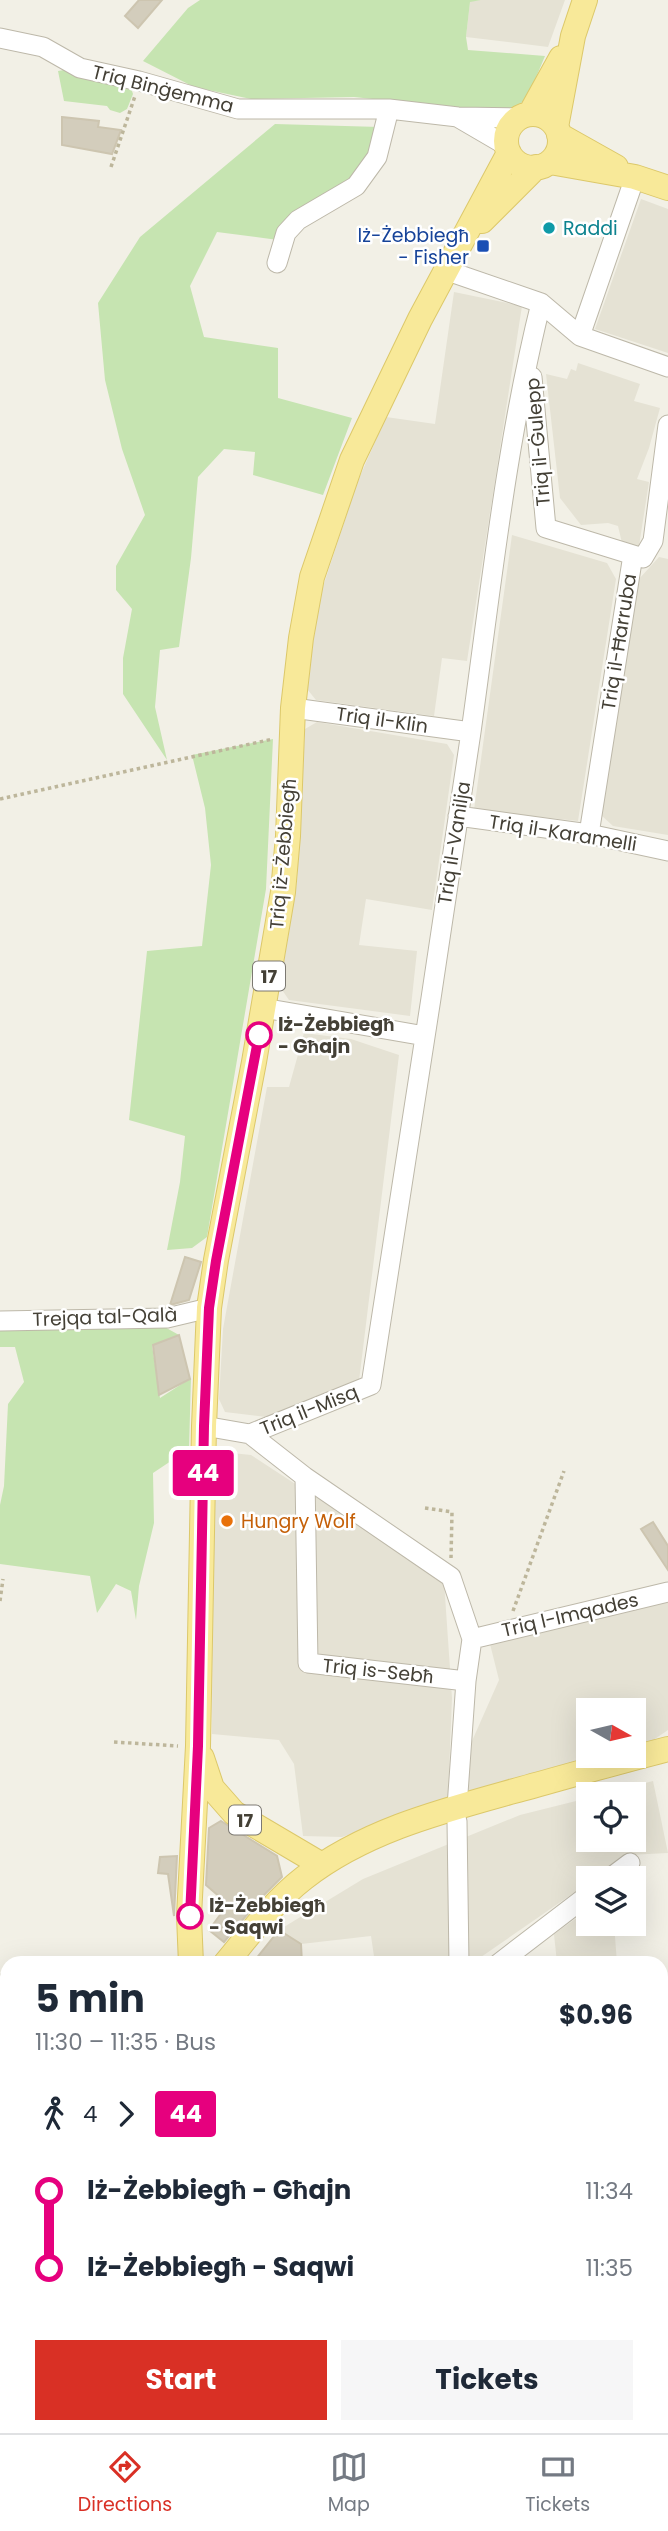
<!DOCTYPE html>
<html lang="en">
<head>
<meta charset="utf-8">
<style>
	:root { --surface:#fff; --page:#f6f6f7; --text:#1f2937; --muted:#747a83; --line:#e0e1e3; --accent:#d93025 }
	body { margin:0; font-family:Poppins,sans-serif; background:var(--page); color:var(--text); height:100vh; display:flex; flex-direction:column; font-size:26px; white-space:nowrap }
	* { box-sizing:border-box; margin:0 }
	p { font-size:23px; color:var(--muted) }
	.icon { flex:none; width:38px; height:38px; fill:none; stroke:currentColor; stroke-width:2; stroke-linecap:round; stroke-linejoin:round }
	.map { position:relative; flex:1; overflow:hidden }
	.details { position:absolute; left:0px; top:1956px; width:668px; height:478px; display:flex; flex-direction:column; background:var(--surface); border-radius:21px 21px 0 0; box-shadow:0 7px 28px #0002 }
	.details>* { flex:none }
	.badge { padding:0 14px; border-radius:5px; font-size:24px; line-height:46px }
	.needle { width:46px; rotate:98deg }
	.controls { position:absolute; left:576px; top:1698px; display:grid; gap:14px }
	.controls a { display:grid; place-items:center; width:70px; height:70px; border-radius:0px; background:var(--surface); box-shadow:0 7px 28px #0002; font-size:35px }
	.map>.badge { position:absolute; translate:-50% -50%; box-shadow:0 0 0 4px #fff }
	.legs { display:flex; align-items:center; gap:10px; height:77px; padding:0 35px; font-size:23px }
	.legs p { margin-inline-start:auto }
	.headline { display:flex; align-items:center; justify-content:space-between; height:119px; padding:0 35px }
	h1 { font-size:38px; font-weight:700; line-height:52px }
	.action { display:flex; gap:14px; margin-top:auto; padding:14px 35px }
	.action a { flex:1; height:80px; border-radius:0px; background:var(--accent); color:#fff; font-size:28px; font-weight:700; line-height:80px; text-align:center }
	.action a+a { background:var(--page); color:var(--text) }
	ul { padding:0 35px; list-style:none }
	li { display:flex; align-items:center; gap:24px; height:77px; font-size:26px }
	li i { display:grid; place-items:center; width:10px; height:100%; margin:0 9px; background:currentColor }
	li i::after { content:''; width:18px; height:18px; margin:-9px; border:5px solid; border-radius:50%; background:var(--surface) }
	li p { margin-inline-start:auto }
	li:first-child i { background:linear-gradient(#0000 50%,currentColor 0) }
	li:last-child i { background:linear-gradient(currentColor 50%,#0000 0) }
	.menu { display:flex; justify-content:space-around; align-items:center; height:98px; border-top:2px solid var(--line); background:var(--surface); font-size:19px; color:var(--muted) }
	.menu a { display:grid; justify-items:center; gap:4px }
	.menu .selected { color:var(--accent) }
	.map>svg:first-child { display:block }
	.residential { fill:#e5e2d4 }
	.green { fill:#c6e4b1 }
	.building { fill:#d3cdbc; stroke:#cdc5b0; stroke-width:2 }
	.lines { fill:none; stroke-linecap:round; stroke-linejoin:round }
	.minor-casing { stroke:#bdb8a9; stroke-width:21 }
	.major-casing { stroke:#dcc86a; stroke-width:26 }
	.path { stroke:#bdb69b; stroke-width:3.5; stroke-dasharray:3.5 3.5; stroke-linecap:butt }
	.minor { stroke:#fff; stroke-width:19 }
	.major { stroke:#f8e999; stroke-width:24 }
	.line-1-casing { stroke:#fff; stroke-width:16 }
	.line-1 { stroke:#e6007e; stroke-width:10 }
	.culture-dot { fill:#0f9aa8; stroke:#fff; stroke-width:2.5 }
	.transit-dot { fill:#1a4fb4; stroke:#fff; stroke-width:2.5 }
	.stop-1-dot { fill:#fff; stroke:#e6007e; stroke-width:3.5 }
	.food-dot { fill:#e8710a; stroke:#fff; stroke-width:2.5 }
	.labels { text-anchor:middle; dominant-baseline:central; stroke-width:5; stroke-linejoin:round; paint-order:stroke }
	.shield { fill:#fff; stroke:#7c7972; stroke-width:2 }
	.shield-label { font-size:18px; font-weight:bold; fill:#444036 }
	.street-label { font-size:19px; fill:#444036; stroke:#fff }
	.culture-label { font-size:19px; fill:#0d838f; stroke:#fff; text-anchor:start }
	.transit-label { font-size:19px; fill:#164399; stroke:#fff; text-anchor:end }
	.stop-label { font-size:19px; font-weight:bold; fill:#444036; stroke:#fff; text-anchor:start }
	.food-label { font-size:19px; fill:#c56008; stroke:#fff; text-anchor:start }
</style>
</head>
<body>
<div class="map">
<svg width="668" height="2433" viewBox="0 0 668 2433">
	<rect width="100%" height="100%" fill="#f2f0e6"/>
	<path class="residential" d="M 481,0 L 565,0 L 548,47 L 466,37 L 470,1 Z
		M 641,199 L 668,209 L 668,353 L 595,329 Z
		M 454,292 L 522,306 L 467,661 L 442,658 L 434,716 L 316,700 L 307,689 L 319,599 L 357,483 L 386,417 L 435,424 Z
		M 578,363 L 640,384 L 634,401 L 660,408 L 649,448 L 637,479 L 649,482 L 639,546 L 622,543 L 618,526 L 608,523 L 581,525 L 560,498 L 546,374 L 567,379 L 571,369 L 576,371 Z
		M 512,535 L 607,563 L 616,579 L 578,821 L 474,810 Z
		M 659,557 L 668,559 L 668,835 L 613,826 L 601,815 L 639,579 Z
		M 317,722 L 447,744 L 454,755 L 432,910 L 366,899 L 359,945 L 417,951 L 410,1016 L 289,1000 L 280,987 L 297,882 L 305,729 Z
		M 304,1033 L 351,1039 L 399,1055 L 359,1381 L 266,1417 L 225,1412 L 219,1399 L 223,1329 L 267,1087 L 289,1087 Z
		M 213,1451 L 251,1455 L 444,1581 L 452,1698 L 448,1799 L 342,1837 L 303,1836 L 294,1764 L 279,1740 L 212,1734 Z
		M 668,1597 L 668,1730 L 634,1753 L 634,1710 L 588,1710 L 588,1755 L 626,1755 L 481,1795 L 467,1789 L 472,1741 L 499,1680 L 490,1644 Z
		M 653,1781 L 668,1853 L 628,1855 L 595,1878 L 588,1878 L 588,1883 L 481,1957 L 419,1963 L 375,1963 L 371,1936 L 301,1944 L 302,1963 L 252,1964 L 279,1930 L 363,1879 L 520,1815 L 588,1798 L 588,1839 L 634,1839 L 634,1794 L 604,1794 Z
		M 588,1910 L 588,1923 L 614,1923 L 617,1963 L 557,1963 L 554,1934 Z
		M 668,2035 L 668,2126 L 662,2127 L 662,2036 Z"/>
	<path class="green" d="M 200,0 L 481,0 L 470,2 L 466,37 L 468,50 L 545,56 L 527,99 L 497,119 L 475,110 L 354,97 L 251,99 L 194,87 L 143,61 L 188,8 Z
		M 64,70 L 131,88 L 133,94 L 127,109 L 120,113 L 110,110 L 107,106 L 64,101 L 58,71 Z
		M 275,124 L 380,127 L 365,170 L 278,240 L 217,232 L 190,286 L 204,337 L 278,348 L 278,398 L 352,418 L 323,495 L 253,475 L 255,452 L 224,449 L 198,477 L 191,558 L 179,647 L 160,650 L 155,707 L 167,760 L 123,694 L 123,658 L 132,609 L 116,590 L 116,566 L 145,515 L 122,449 L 105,380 L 98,303 L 140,237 Z
		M 273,739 L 266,889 L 207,1237 L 192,1248 L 167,1250 L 180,1182 L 185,1136 L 129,1120 L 147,951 L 202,946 L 211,865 L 205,808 L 192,755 Z
		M 161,1325 L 179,1335 L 152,1345 L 160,1398 L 191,1378 L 189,1449 L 153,1473 L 154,1523 L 139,1586 L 136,1620 L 131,1591 L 116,1584 L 97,1613 L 90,1576 L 0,1564 L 0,1505 L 4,1486 L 8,1404 L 24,1382 L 15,1347 L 0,1347 L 0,1330 Z"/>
	<path class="building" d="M 139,0 L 162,0 L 138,28 L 125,16 Z
		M 62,117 L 99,121 L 98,127 L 121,130 L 112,154 L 62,145 Z
		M 185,1257 L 201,1262 L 189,1300 L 170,1305 Z
		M 179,1335 L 190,1379 L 159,1395 L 153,1345 Z
		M 653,1522 L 668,1546 L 668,1570 L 641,1529 Z
		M 221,1821 L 277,1856 L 282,1877 L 261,1898 L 224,1942 L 209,1930 L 228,1904 L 206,1885 L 209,1828 Z
		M 177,1856 L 174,1916 L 168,1874 L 158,1873 L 160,1857 Z
		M 279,1930 L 301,1944 L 302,1964 L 252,1964 Z"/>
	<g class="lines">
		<defs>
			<path id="minor" d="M 0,38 L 43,47 L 80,68 L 139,81 L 238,109 L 389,109 L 458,117 L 519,118
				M 459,118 L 507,146
				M 277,263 L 286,233 L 298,220 L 356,186 L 377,157 L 389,109
				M 445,270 L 541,303 L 580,336 L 668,367
				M 580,336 L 635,177
				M 532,377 L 546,528 L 643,558 L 653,541 L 668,425
				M 293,708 L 471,732
				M 458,816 L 589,834 L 668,851
				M 589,834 L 633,555
				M 263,1008 L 425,1036
				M 0,1321 L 167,1318 L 209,1308
				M 204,1426 L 250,1434 L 371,1385 C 405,1167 439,950 471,732 C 491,589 506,443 541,303
				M 250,1434 L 305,1477 L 451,1577 L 472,1639 L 466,1681 L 457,1807
				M 305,1477 L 308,1663 L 466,1681
				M 472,1639 L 668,1592
				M 457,1821 L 459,1964
				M 610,1878 L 630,1863
				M 498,1964 L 588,1895
				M 343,2427 L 344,2433
				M 257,2433 L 292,2427"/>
			<path id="major" d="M 530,114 L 561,58
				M506 141a27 27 0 1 1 54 0a27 27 0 1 1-54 0Z
				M 556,127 L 573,36 L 585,0
				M 559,135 L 616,167
				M 550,162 L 635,177 L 668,188
				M 482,221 L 536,167
				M 202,1758 L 212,1788 L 234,1813 L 322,1865
				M 191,1964 L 189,1916 L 198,1746 L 204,1426 L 209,1308 L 216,1260 L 254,1062 L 283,892 L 288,836 L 293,708 L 301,638 L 312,577 L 352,460 L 420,319 L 509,153
				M 225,1964 C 250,1934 273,1902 304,1878 C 364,1831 442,1811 514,1791 C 565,1777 617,1762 668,1749
				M 0,2308 L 7,2303"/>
		</defs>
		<use href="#minor" class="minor-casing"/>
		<use href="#major" class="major-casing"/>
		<path class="path" d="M 111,167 L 135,96
			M 0,799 L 273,739
			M 425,1508 L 452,1512 L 451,1558
			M 0,1601 L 3,1579
			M 513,1611 L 564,1471
			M 114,1742 L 178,1746
			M 0,1975 L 7,1976"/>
		<use href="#minor" class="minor"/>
		<use href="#major" class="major"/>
	</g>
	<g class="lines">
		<defs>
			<path id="line-1" d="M 190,1916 L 198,1746 L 204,1426 L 209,1308 L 216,1261 L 259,1035"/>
		</defs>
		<use href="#line-1" class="line-1-casing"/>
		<use href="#line-1" class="line-1"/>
	</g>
	<circle class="culture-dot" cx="549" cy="228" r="7"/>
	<rect class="transit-dot" x="476" y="239" width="14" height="14" rx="3.5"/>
	<g class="stop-1-dot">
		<circle cx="259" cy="1035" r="12"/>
		<circle cx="190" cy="1916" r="12"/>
	</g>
	<circle class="food-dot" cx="227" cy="1521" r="7"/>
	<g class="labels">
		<g class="shield">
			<rect x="253" y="961.5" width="32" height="29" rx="5"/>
			<rect x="229" y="1805.5" width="32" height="29" rx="5"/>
		</g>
		<g class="shield-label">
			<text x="269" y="976">17</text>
			<text x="245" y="1820">17</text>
		</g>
		<g class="street-label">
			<text transform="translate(163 89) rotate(14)">Triq Binġemma</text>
			<text transform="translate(538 442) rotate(-95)">Triq il-Ġulepp</text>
			<text transform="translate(619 642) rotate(-81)">Triq il-Ħarruba</text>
			<text transform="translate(382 720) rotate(8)">Triq il-Klin</text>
			<text transform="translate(563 833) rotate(9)">Triq il-Karamelli</text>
			<text transform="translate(454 843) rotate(-81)">Triq il-Vanilja</text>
			<text transform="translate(283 854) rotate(-85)">Triq iż-Żebbiegħ</text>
			<text transform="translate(105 1317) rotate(-2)">Trejqa tal-Qalà</text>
			<text transform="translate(309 1410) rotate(-22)">Triq il-Misq</text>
			<text transform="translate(570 1615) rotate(-13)">Triq l-Imqades</text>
			<text transform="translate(378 1671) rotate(6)">Triq is-Sebħ</text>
		</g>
		<g class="culture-label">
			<text x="563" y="228">Raddi</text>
		</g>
		<g class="transit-label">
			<text x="469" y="235">Iż-Żebbiegħ<tspan x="469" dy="22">- Fisher</tspan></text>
		</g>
		<g class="stop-label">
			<text x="278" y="1024">Iż-Żebbiegħ<tspan x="278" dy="22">- Għajn</tspan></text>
			<text x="209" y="1905">Iż-Żebbiegħ<tspan x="209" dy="22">- Saqwi</tspan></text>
		</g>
		<g class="food-label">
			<text x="241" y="1521">Hungry Wolf</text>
		</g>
	</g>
</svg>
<div class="controls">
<a><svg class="needle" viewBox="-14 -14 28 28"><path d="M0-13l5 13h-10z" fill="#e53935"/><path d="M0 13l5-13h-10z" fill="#747a83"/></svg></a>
<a><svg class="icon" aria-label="locate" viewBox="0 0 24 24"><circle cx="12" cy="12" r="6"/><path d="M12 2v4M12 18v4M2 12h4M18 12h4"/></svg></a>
<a><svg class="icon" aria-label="layers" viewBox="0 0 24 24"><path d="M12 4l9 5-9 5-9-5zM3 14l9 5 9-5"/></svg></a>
</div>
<b class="badge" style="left:203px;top:1473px;background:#e6007e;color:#fff">44</b>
<section class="details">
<div class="headline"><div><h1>5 min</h1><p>11:30 – 11:35 · Bus</p></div><b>$0.96</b></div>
<div class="legs"><svg class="icon" aria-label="walk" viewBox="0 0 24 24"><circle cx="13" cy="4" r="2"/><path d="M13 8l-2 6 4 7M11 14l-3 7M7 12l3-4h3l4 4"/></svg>4<svg class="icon" aria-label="forward" viewBox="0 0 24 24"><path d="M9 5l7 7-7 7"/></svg><b class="badge" style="background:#e6007e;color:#fff">44</b></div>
<ul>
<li><i style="color:#e6007e"></i><b>Iż-Żebbiegħ - Għajn</b><p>11:34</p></li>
<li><i style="color:#e6007e"></i><b>Iż-Żebbiegħ - Saqwi</b><p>11:35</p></li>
</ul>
<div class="action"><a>Start</a><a>Tickets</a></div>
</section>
</div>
<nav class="menu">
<a class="selected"><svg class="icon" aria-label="directions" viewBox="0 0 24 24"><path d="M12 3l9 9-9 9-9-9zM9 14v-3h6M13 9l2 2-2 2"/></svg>Directions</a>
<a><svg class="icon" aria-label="map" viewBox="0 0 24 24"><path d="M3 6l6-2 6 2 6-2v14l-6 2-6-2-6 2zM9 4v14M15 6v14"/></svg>Map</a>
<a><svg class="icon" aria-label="tickets" viewBox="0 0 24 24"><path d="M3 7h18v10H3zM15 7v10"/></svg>Tickets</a>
</nav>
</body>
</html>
